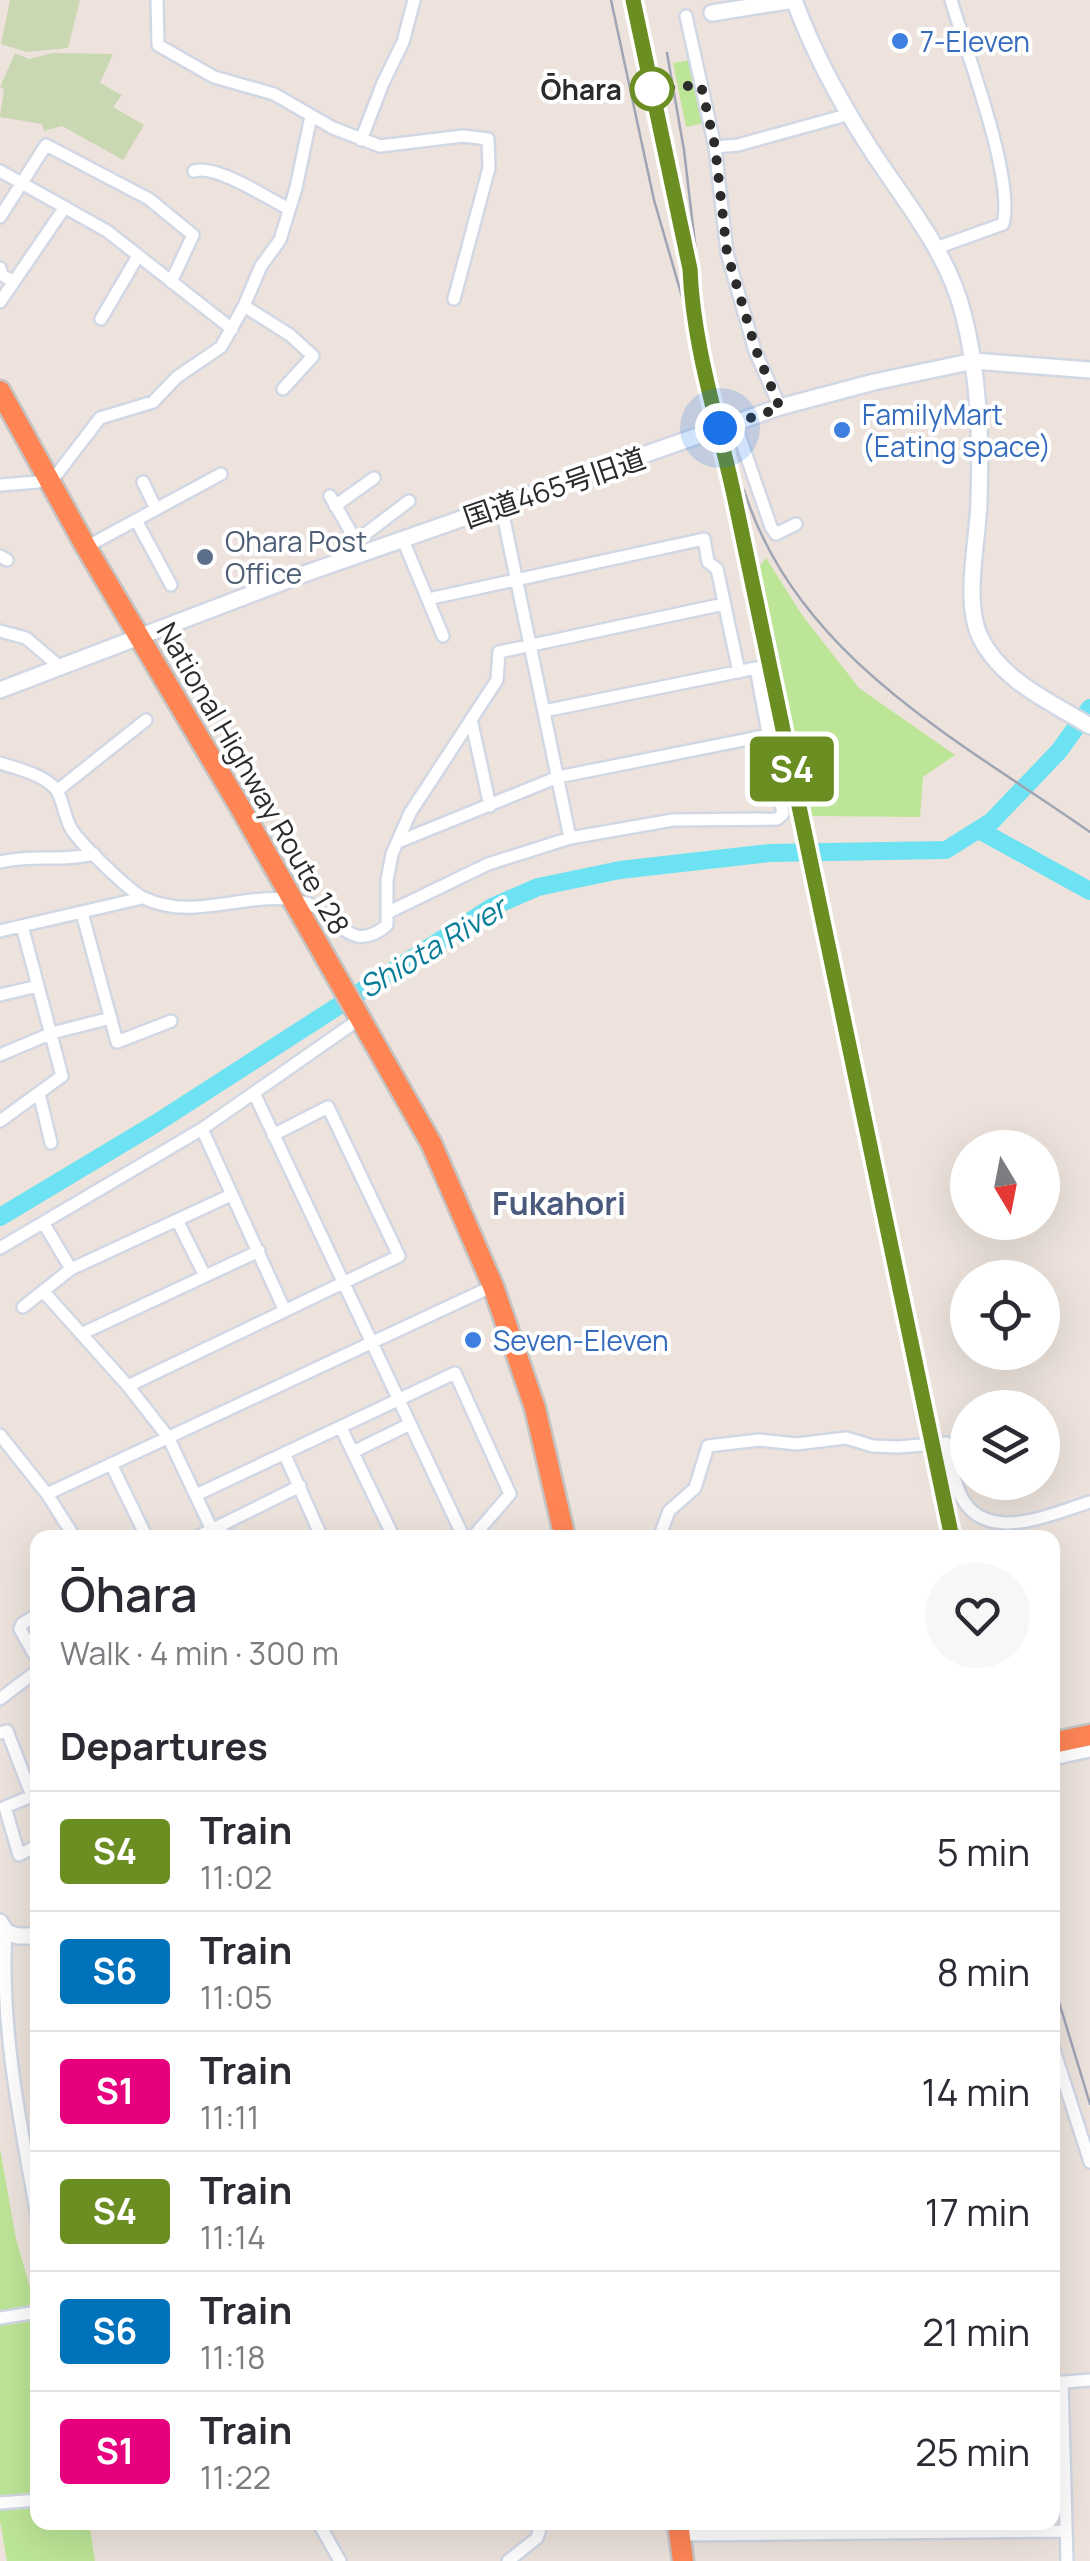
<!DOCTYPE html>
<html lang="en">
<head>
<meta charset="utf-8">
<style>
	:root { --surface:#fff; --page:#f7f7f7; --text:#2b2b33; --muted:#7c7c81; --line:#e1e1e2 }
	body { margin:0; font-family:Manrope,"Noto Sans JP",sans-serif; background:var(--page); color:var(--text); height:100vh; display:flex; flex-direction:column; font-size:38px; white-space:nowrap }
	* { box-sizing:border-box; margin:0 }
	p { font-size:32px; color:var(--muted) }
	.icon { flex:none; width:55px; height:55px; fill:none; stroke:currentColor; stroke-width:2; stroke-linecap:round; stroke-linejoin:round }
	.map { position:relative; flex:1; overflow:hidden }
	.panel { position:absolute; left:30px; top:1530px; width:1030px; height:1000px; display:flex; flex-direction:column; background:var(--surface); border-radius:20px; box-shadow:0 10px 40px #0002 }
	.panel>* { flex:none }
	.badge { padding:0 20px; border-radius:8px; font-size:35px; line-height:65px }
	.needle { width:65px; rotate:170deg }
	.tools { position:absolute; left:950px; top:1130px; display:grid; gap:20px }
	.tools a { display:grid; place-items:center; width:110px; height:110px; border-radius:50%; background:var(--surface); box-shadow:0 10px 40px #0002; font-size:50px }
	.you { position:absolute; width:50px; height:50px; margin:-25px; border:8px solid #fff; border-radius:50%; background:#1a73e8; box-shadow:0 0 0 15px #1a73e833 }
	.map>.badge { position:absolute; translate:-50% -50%; box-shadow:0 0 0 5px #fff }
	h2 { padding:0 30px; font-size:38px; line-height:90px }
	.round { display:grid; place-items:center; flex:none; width:105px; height:105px; border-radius:52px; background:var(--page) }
	.summary { display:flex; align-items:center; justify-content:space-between; height:170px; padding:0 30px }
	h1 { font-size:48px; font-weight:600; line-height:75px }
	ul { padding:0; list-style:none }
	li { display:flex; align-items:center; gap:30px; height:120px; padding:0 30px; border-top:2px solid var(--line) }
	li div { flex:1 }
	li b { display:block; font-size:38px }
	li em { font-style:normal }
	li .badge { min-width:110px; font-weight:700; text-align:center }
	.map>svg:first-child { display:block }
	.green { fill:#bde597 }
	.cemetery { fill:#cad7b3 }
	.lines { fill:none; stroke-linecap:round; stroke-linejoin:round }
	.river { stroke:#6ce2f2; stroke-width:18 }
	.street-casing { stroke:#d1d8e4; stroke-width:16 }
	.secondary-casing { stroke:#d1d8e4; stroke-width:20 }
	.highway-casing { stroke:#c4c4c4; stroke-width:25 }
	.street { stroke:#fff; stroke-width:11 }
	.secondary { stroke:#fff; stroke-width:15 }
	.highway { stroke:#ff8555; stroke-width:20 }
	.rail { stroke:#9fa5b5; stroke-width:2.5 }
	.line-casing { stroke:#fff; stroke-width:22 }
	.line { stroke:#6b8e23; stroke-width:15 }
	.walk { stroke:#2b2b2b; stroke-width:10; stroke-dasharray:0 18 }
	.shop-dot { fill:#3f7fe0; stroke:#fff; stroke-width:4 }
	.stop-dot { fill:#fff; stroke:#6b8e23; stroke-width:5 }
	.service-dot { fill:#5c6f8a; stroke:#fff; stroke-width:4 }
	.labels { text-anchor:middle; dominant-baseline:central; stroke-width:8; stroke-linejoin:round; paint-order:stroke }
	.shop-label { font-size:28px; fill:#366cbe; stroke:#fff; text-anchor:start }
	.stop-label { font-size:28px; font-weight:bold; fill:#2b2b2b; stroke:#fff; text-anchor:end }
	.street-label { font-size:28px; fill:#2b2b2b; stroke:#fff }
	.service-label { font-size:28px; fill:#4e5e75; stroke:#fff; text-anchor:start }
	.water-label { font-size:30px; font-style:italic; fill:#0a7d98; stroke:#fff }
	.quarter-label { font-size:32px; font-weight:bold; fill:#4a5a7d; stroke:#fff }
</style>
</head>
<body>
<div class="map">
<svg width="1090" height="2561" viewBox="0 0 1090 2561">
	<rect width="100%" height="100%" fill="#ede3dc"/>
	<path class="green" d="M 691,60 L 704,123 L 686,127 L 673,63 Z
		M 766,558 L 802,615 L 859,688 L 955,755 L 923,777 L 920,817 L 812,816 L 801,797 L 759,567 Z
		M 0,2149 L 16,2239 L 37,2312 L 38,2522 L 89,2523 L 95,2561 L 7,2561 L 0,2521 Z"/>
	<path class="cemetery" d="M 10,0 L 80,0 L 68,48 L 27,52 L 1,44 Z
		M 15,53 L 29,59 L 53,53 L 113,54 L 100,83 L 122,95 L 113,107 L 144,125 L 123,160 L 62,126 L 44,131 L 42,124 L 0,117 L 4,89 L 0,87 Z"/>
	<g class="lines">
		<path class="river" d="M 979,830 L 1090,891
			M 0,1217 L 155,1124 L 492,907 L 538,887 L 620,870 L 770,853 L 946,850 L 992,821 L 1059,751 L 1090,708"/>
		<defs>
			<path id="street" d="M 157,0 L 158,45 L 214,77 L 274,94 L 333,128 L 380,146 L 463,136 L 488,139 L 489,168 L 454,299
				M 686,16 L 715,147 L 727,253 L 755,351 L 780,407
				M 361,140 L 383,83 L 403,42 L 414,0
				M 715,147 L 738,145 L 850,114
				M 0,171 L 107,231 L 232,329
				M 194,171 C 216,164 267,198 289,209
				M 0,217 L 46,145 L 149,199 L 193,235 L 171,282
				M 936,248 L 1003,224 C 1015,178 966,51 951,0
				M 0,268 L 2,275 L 14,282
				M 0,302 L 65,207
				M 244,306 L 290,335 L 313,356 L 283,389
				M 101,319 L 138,256
				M 735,423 L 771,527 L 776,534 L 796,524
				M 143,482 L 156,509
				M 0,485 L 38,482 L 57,474 L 100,418 L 153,402 L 177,377 L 221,347 L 244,306 L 261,266 L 280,240 L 296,188 L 311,116
				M 330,496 L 356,541 L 347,559
				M 501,505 L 570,838
				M 335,506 L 374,478
				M 136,520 L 171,585
				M 403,540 L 443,636
				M 356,541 L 409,501
				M 86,547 L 221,474
				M 0,556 L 7,560
				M 428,599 L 704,539 L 708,562 L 717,569 L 739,672
				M 0,631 L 26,638 L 59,666
				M 471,719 L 490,806
				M 0,763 C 18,769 42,774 55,788 C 63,797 64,818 72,830 C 81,844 130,892 144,898 C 196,923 250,888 303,902 C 336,910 348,958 387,925 L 387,880 L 392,854 L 410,813 L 497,680 L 499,652 L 724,604
				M 58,790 L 146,720
				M 398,842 L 558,777 L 769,735
				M 0,862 C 32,854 64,862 94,854
				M 389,912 L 488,864 L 570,838 L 673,820 L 777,819 L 783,814 L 756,668 L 544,711
				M 82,913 L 117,1042 L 171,1021
				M 0,931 L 142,898
				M 0,995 L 38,986
				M 0,1055 L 52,1033 L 111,1018
				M 39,1093 L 51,1143
				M 254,1093 L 464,1538
				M 0,1121 L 62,1076 L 22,926
				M 202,1129 L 285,1311
				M 177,1220 L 205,1276
				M 44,1224 L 71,1269
				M 0,1248 L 202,1129 L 361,1018
				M 43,1291 L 128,1386 L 168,1437 L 212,1530 L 235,1538
				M 23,1307 L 71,1269 L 231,1195
				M 81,1334 L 259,1251
				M 128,1386 L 399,1256 L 328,1107 L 273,1135
				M 341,1428 L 394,1538
				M 0,1435 L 47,1494 L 75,1538
				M 353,1452 L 410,1424
				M 284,1453 L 322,1538
				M 111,1464 L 147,1538
				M 47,1494 L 493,1286
				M 196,1495 L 455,1373 L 510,1494 L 472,1538
				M 195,1538 L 300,1486
				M 659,1538 L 669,1511 L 695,1488 L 708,1446 L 759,1440 L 796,1444 L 846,1438 L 873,1446 L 898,1447 L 946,1443 C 951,1460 953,1480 961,1496 C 986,1546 1053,1513 1090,1502
				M 38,1614 L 22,1624 L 20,1629 L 38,1661
				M 0,1699 L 38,1670
				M 0,1733 L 7,1731 L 32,1796 L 5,1807 L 19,1855 L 38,1845
				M 1052,1759 L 1090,1751
				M 6,1932 C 0,2028 21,2127 38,2221
				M 1052,2044 L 1090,2162
				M 0,2318 L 38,2312
				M 1062,2382 L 1067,2561
				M 1052,2383 L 1090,2380
				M 0,2503 L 38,2500
				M 318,2522 L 340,2561
				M 680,2535 L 1066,2531
				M 508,2561 L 537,2538 L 542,2522"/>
			<path id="secondary" d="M 794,0 C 812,49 838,98 866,142 C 900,196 947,249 963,313 C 979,374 981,438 979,501 C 978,541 963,601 980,637 C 1002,681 1049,701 1090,726
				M 712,13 L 794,0
				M 0,690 L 304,574 L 780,407 L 874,382 L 974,361 L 1090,370
				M 0,1922 L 6,1932 L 18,1936 L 35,1936"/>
			<path id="highway" d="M 0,391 L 86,547 L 240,807 L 431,1143 L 493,1286 L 535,1408 L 565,1538
				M 1052,1743 L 1090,1735
				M 678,2522 L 683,2561"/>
		</defs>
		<use href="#street" class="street-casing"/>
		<use href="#secondary" class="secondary-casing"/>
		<use href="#highway" class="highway-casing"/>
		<use href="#street" class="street"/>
		<use href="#secondary" class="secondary"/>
		<use href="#highway" class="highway"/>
		<path class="rail" d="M 611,0 L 654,200 L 720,428 L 952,1538
			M 627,0 L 676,231
			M 667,53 L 684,150 L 707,345
			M 744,490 C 796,656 957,739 1090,832
			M 1052,1979 L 1090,2104"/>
	</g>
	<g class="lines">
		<defs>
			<path id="line" d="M 633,0 L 690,269 C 693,347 719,424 735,500 L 952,1538"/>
		</defs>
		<use href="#line" class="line-casing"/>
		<use href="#line" class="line"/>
		<path class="walk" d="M 652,89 L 701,85 L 715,146 L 727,253 L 756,350 L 780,408 L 720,428"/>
	</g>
	<g class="shop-dot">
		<circle cx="900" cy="41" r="10"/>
		<circle cx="842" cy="430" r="10"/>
		<circle cx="473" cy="1340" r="10"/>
	</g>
	<circle class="stop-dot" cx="652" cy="89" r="20"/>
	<circle class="service-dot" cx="205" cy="557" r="10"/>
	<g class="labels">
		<g class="shop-label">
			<text x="920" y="41">7-Eleven</text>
			<text x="862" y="414">FamilyMart<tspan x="862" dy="32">(Eating space)</tspan></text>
			<text x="493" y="1340">Seven-Eleven</text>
		</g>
		<g class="stop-label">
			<text x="622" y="89">Ōhara</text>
		</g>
		<g class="street-label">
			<text transform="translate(554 487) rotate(-19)">国道465号旧道</text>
			<text transform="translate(254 778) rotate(60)">National Highway Route 128</text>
		</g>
		<g class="service-label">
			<text x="225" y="541">Ohara Post<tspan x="225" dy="32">Office</tspan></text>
		</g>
		<g class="water-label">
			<text transform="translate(432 947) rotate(-31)">Shiota River</text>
		</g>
		<g class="quarter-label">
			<text x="559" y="1203">Fukahori</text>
		</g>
	</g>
</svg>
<div class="tools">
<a><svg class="needle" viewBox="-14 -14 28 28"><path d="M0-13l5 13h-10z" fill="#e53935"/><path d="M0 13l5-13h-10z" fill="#7c7c81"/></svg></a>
<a><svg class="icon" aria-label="locate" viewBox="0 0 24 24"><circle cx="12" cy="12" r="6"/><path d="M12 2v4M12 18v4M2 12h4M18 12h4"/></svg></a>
<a><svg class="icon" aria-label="layers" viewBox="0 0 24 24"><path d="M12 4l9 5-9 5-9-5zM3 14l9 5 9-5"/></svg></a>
</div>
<div class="you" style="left:720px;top:428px"></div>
<b class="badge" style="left:792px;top:769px;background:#6b8e23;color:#fff">S4</b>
<section class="panel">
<div class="summary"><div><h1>Ōhara</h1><p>Walk · 4 min · 300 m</p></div><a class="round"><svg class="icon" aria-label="heart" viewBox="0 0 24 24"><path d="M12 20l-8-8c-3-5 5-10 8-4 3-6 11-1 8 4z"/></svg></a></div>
<h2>Departures</h2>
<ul>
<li><span class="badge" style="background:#6b8e23;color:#fff">S4</span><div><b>Train</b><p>11:02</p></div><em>5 min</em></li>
<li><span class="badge" style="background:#0072bc;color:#fff">S6</span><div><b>Train</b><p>11:05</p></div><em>8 min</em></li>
<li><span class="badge" style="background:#e6007e;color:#fff">S1</span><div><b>Train</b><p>11:11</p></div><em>14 min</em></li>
<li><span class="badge" style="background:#6b8e23;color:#fff">S4</span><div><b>Train</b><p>11:14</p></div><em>17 min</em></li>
<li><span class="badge" style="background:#0072bc;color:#fff">S6</span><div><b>Train</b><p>11:18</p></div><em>21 min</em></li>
<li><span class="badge" style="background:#e6007e;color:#fff">S1</span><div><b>Train</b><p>11:22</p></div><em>25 min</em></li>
</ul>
</section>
</div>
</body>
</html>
